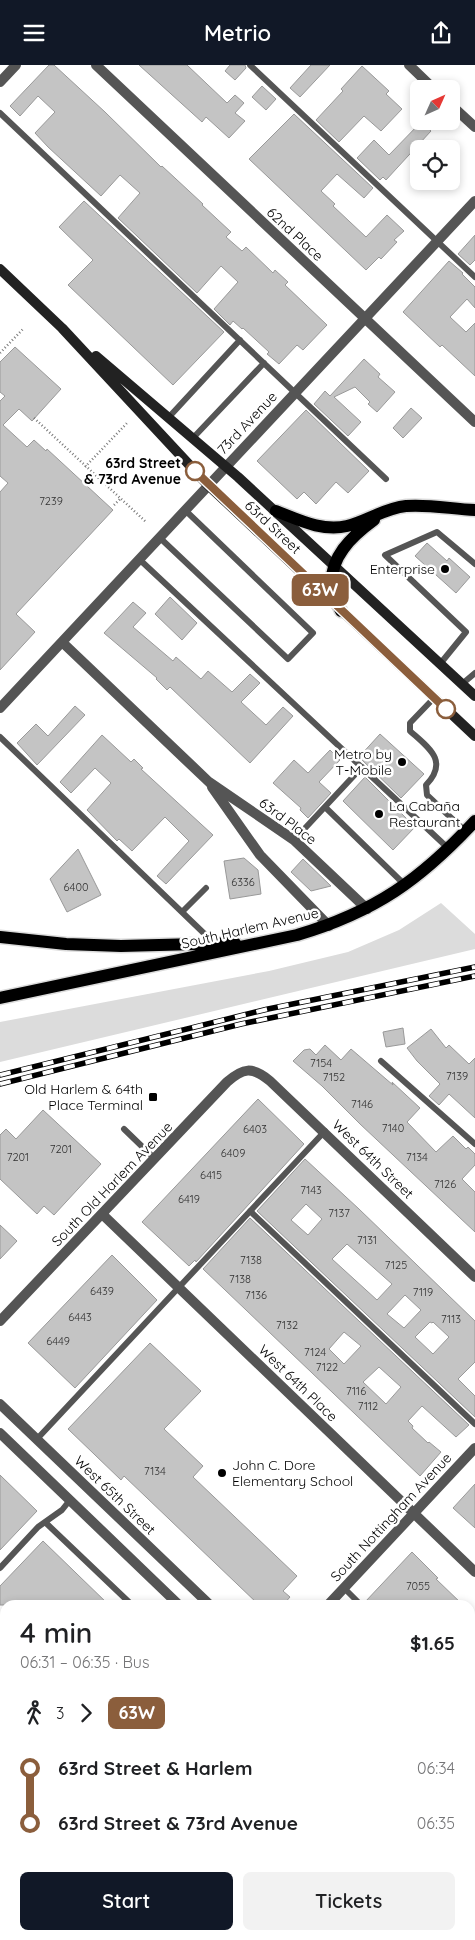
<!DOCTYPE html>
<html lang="en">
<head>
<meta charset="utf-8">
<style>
	:root { --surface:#fff; --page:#f2f2f2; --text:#202124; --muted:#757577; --accent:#111827 }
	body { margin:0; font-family:Quicksand,sans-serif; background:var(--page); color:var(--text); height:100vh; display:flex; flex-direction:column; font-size:19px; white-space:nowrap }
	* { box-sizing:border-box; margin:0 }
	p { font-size:16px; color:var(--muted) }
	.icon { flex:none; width:28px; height:28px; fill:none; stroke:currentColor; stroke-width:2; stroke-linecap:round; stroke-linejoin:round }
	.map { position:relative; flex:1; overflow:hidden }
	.drawer { position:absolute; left:0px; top:1535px; width:475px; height:340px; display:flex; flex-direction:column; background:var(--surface); border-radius:15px 15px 0 0; box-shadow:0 2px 8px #0003 }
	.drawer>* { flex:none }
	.badge { padding:0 10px; border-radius:8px; font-size:18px; line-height:32px }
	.needle { width:32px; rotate:45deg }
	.fabs { position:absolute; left:410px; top:15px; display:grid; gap:10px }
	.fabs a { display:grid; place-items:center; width:50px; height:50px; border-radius:8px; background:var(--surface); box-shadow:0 2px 8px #0003; font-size:25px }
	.map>.badge { position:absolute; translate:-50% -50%; box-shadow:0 0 0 2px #fff }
	.legs { display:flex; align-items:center; gap:8px; height:55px; padding:0 20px; font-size:16px }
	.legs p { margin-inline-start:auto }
	.overview { display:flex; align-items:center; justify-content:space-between; height:85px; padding:0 20px }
	h1 { font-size:28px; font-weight:600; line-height:38px }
	.button { display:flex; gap:10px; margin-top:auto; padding:10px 20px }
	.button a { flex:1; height:58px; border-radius:8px; background:var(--accent); color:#fff; font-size:20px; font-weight:600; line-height:58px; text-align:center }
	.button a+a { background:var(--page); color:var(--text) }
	ul { padding:0 20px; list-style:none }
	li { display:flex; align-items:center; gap:18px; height:55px; font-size:19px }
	li i { display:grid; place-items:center; width:8px; height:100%; margin:0 6px; background:currentColor }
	li i::after { content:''; width:12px; height:12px; margin:-6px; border:4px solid; border-radius:50%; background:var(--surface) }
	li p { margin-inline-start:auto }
	li:first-child i { background:linear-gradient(#0000 50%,currentColor 0) }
	li:last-child i { background:linear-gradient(currentColor 50%,#0000 0) }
	header { display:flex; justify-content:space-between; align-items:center; height:65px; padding:0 20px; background:var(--accent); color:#fff; font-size:22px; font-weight:600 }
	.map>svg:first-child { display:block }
	.green { fill:#dcdcdc }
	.building { fill:#c4c4c4; stroke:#999; fill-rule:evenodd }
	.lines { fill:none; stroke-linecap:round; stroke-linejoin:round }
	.primary-casing { stroke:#dbdbdb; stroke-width:15 }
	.path { stroke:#777; stroke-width:2.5; stroke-dasharray:1 2.5; stroke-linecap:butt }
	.service { stroke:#555; stroke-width:6 }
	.minor { stroke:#555; stroke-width:10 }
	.tertiary { stroke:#555; stroke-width:10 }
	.secondary { stroke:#222; stroke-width:10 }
	.primary { stroke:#000; stroke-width:12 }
	.rail-casing { stroke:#000; stroke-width:5.5 }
	.rail { stroke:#fff; stroke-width:4; stroke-dasharray:11; stroke-linecap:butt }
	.line-1-casing { stroke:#fff; stroke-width:11 }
	.line-1 { stroke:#8b5e3c; stroke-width:8 }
	.stop-1-dot { fill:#fff; stroke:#8b5e3c; stroke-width:2.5 }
	.poi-dot { fill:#000; stroke:#fff; stroke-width:2 }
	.labels { text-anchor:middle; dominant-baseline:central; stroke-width:5; stroke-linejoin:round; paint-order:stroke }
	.number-label { font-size:11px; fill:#313131 }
	.street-label { font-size:14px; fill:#000; stroke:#fff }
	.stop-label { font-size:14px; font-weight:bold; fill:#000; stroke:#fff; text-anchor:end }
	.poi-label { font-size:14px; fill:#000; stroke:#fff; text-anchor:end }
</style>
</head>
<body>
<header><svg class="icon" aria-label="menu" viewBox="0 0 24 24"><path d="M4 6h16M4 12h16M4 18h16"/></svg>Metrio<svg class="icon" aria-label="share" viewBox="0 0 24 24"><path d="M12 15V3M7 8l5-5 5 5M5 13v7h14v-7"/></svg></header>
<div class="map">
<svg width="475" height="1875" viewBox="0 0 475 1875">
	<rect width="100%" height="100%" fill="#fff"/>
	<path class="green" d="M 441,838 L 475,869 L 475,884 L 0,997 L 0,957 L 269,906 L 348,887 L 399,865 Z"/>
	<path class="building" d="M 49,0 L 54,0 L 105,47 L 161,102 L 162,101 L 203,139 L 202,140 L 231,167 L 226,172 L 242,186 L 246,182 L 273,208 L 275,205 L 288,217 L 285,220 L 327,260 L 303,285 L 297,280 L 279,299 L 267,289 L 269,287 L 243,263 L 242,264 L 233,256 L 230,260 L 214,244 L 238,217 L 221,201 L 197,228 L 118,153 L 140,128 L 120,110 L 101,131 L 48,82 L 35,68 L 55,47 L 38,31 L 20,51 L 10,41 Z
		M 139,0 L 187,0 L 227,38 L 235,30 L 244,38 L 235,48 L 245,56 L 229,73 L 206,52 L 202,57 Z
		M 230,0 L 245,0 L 246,3 L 235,15 L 225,6 Z
		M 311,0 L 330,0 L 300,32 L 290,23 Z
		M 362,1 L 389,26 L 386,29 L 402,44 L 381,66 L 364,51 L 339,77 L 316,55 L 343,26 L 341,24 Z
		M 262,21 L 276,34 L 266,45 L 252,32 Z
		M 294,49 L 373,123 L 364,133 L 337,109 L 321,126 L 335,139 L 333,141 L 366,172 L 387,150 L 404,166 L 394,175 L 397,177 L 381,194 L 379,192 L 366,205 L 249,94 Z
		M 421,57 L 431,66 L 386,115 L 383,112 L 380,115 L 357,93 L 374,75 L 389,90 Z
		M 84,136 L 224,267 L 173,320 L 68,220 L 93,195 L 59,162 Z
		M 475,170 L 475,195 L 470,200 L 458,189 Z
		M 449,196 L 463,208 L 462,209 L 475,222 L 475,243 L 467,234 L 450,252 L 466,267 L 475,258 L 475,311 L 442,280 L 440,282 L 403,247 Z
		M 15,282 L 61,324 L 32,356 L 19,344 L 3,360 L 27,382 L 34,375 L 46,386 L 47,384 L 113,445 L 16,549 L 35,567 L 0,605 L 0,427 L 8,418 L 0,411 L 0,336 L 5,331 L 0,327 L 0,297 Z
		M 364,294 L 380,309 L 378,312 L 395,327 L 377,347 L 368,339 L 370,337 L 355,322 L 334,332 L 361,357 L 348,371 L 314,339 L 325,326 L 330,331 Z
		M 411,343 L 422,353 L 403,373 L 393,363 Z
		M 306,345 L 369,406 L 348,428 L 336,417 L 316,439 L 304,427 L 297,434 L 257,396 Z
		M 427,478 L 447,496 L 449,493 L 470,512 L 456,528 L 415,491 Z
		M 170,532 L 197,558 L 182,575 L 155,549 Z
		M 133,537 L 146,548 L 133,562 L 173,596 L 176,592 L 201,614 L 208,606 L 232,627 L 250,609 L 260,618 L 241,637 L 266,660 L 283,642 L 293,651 L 250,698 L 170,622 L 167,625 L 156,614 L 157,613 L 104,568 Z
		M 75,641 L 85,650 L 37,700 L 17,678 L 36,659 L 48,671 Z
		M 380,669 L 424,709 L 401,733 L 359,692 Z
		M 102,670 L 131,697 L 134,694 L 143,703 L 141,704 L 213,770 L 166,819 L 157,811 L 189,776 L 165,752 L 132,786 L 119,774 L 117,776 L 87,745 L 111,718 L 95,703 L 71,728 L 60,717 Z
		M 330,685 L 340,695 L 319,717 L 331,728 L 308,753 L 300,745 L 301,743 L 273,718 L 294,695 L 308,708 Z
		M 365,712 L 415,762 L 393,785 L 343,736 Z
		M 78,784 L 101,830 L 67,847 L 50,814 Z
		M 244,793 L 258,805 L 261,829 L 230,834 L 224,796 Z
		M 303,794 L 331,821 L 311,826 L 291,807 Z
		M 403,963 L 405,979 L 386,982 L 383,967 Z
		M 431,964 L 446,983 L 449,980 L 469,999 L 475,993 L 475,1053 L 449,1029 L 439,1040 L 429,1031 L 440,1019 L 417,996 L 407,983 Z
		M 325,980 L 341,995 L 351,984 L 393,1020 L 392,1017 L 420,1043 L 407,1057 L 436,1087 L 453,1071 L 466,1084 L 468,1082 L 475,1089 L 475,1100 L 462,1114 L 475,1127 L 475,1167 L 360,1059 L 322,1021 L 293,996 L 304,985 L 310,984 L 316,990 Z
		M 258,1034 L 304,1079 L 196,1197 L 195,1195 L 189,1201 L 142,1157 Z
		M 43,1045 L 101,1099 L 54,1150 L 44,1141 L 37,1149 L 0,1114 L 0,1070 L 6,1064 L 16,1074 Z
		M 305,1094 L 359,1144 L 475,1256 L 475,1297 L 458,1314 L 475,1331 L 475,1352 L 257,1146 ZM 306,1139 L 322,1154 L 308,1170 L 291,1155 ZM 347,1179 L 392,1219 L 377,1235 L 332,1194 ZM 405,1230 L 421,1245 L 404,1263 L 387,1249 ZM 430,1257 L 432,1258 L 433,1257 L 449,1272 L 433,1289 L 415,1272 Z
		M 250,1153 L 469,1360 L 456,1372 L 422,1341 L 408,1356 L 413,1361 L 412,1363 L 428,1378 L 429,1377 L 441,1387 L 420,1411 L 203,1204 ZM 344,1267 L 361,1281 L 344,1299 L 329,1284 ZM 379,1302 L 401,1322 L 386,1339 L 363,1317 Z
		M 0,1160 L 17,1176 L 0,1194 Z
		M 112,1190 L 157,1235 L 75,1323 L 28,1278 Z
		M 150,1278 L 201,1326 L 164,1364 L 203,1401 L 193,1412 L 297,1511 L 283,1526 L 290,1532 L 283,1540 L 259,1540 L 124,1411 L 121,1415 L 68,1364 Z
		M 0,1410 L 37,1446 L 0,1485 Z
		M 475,1419 L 475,1463 L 453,1443 Z
		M 43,1476 L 109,1540 L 0,1540 L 0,1521 Z
		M 412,1487 L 438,1513 L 436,1514 L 463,1540 L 366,1540 L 365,1537 Z"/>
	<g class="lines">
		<defs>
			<path id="primary" d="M 276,446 C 299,455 323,467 347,461 C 367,456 385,443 406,441 C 428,439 452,444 475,445
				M 341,546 C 338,539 333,531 332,524 C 328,493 352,471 374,455
				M 0,872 L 66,879 L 121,881 L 235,878
				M 0,933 L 297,870 C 375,847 420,815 475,756"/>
		</defs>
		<use href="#primary" class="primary-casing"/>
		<path class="path" d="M 0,288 L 23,264
			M 34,353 L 146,457
			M 85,402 L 128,357
			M 114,440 L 121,433"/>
		<path class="service" d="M 250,0 L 475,212
			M 0,48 L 386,414
			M 169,352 L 240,275
			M 193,373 L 264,298
			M 159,472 L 288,594 L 313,568 L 185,445
			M 139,494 L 449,784
			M 440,599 L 466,567 L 385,490 L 437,467 L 475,499
			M 462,619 L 475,608
			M 434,633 L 410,658 L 410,666 C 429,683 449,696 426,720 L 427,730 L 465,766
			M 0,672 L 213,877
			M 325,742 L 405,820
			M 294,775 L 362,702
			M 182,847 L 206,823
			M 381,996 L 475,1079
			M 124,1064 L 155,1094
			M 250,1146 L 475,1359
			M 37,1374 L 325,1066
			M 46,1458 L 132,1540
			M 0,1503 L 38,1462 L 62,1445 L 70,1435
			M 344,1523 L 361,1540
			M 470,1643 L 475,1648
			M 470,1688 L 475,1693
			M 470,1741 L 475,1746
			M 470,1864 L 475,1869"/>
		<path class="minor" d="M 96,0 L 475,357
			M 409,0 L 434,24
			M 0,17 L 16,0
			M 451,40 L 475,62
			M 62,577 L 209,717 L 294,775 L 367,844
			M 0,643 L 475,136
			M 212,722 L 260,790 L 329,861
			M 102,1149 L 475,1507
			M 0,1256 L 227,1017 C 243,1003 252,1001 270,1016 L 475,1212
			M 328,1540 L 475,1383
			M 17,1875 L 22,1870"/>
		<path class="tertiary" d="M 0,1339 L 210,1540
			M 0,1368 L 179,1540
			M 470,1788 L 475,1793
			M 470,1819 L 475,1824"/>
		<path class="secondary" d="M 0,204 L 62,263 L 208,420 L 475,671
			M 96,291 L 238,412 L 475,631"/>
		<use href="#primary" class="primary"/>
		<defs>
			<path id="rail" d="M 0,1010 L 268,944 L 475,902
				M 0,1019 L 241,959 L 475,911"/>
		</defs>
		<use href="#rail" class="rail-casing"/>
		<use href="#rail" class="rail"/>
	</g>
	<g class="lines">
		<defs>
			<path id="line-1" d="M 195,406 L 446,644"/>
		</defs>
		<use href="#line-1" class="line-1-casing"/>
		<use href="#line-1" class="line-1"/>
	</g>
	<g class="stop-1-dot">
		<circle cx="195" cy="406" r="9"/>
		<circle cx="446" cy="644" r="9"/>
	</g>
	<g class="poi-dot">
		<circle cx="445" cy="504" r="5"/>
		<circle cx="402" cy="697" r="5"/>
		<circle cx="379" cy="749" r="5"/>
		<rect x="148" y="1027" width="10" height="10" rx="2.5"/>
		<circle cx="222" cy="1408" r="5"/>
	</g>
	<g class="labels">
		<g class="number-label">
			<text x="51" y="436">7239</text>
			<text x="243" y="817">6336</text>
			<text x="76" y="822">6400</text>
			<text x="321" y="998">7154</text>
			<text x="457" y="1011">7139</text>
			<text x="334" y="1012">7152</text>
			<text x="362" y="1039">7146</text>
			<text x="393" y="1063">7140</text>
			<text x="255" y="1064">6403</text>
			<text x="61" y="1084">7201</text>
			<text x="233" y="1088">6409</text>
			<text x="18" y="1092">7201</text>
			<text x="417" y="1092">7134</text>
			<text x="211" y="1110">6415</text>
			<text x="445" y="1119">7126</text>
			<text x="311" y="1125">7143</text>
			<text x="189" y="1134">6419</text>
			<text x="339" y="1148">7137</text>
			<text x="367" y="1175">7131</text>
			<text x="251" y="1195">7138</text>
			<text x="396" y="1200">7125</text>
			<text x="240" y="1214">7138</text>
			<text x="102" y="1226">6439</text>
			<text x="423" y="1227">7119</text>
			<text x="256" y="1230">7136</text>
			<text x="80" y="1252">6443</text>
			<text x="451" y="1254">7113</text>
			<text x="287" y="1260">7132</text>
			<text x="58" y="1276">6449</text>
			<text x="315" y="1287">7124</text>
			<text x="327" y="1302">7122</text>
			<text x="356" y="1326">7116</text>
			<text x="368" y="1341">7112</text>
			<text x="155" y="1406">7134</text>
			<text x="418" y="1521">7055</text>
		</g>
		<g class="street-label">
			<text transform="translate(295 169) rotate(43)">62nd Place</text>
			<text transform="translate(247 358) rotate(-47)">73rd Avenue</text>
			<text transform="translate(273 462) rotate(43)">63rd Street</text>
			<text transform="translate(288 756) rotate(37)">63rd Place</text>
			<text transform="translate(250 863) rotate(-13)">South Harlem Avenue</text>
			<text transform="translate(373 1094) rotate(44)">West 64th Street</text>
			<text transform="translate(112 1119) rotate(-46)">South Old Harlem Avenue</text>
			<text transform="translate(298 1318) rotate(44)">West 64th Place</text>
			<text transform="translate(115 1430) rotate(44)">West 65th Street</text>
			<text transform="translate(391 1452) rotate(-47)">South Nottingham Avenue</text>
		</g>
		<g class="stop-label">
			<text x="181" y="398">63rd Street<tspan x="181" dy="16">&amp; 73rd Avenue</tspan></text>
		</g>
		<g class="poi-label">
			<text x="435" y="504">Enterprise</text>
			<text x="392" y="689">Metro by<tspan x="392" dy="16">T-Mobile</tspan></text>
			<text x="389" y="741" text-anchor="start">La Cabaña<tspan x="389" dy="16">Restaurant</tspan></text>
			<text x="143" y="1024">Old Harlem &amp; 64th<tspan x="143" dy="16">Place Terminal</tspan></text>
			<text x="232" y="1400" text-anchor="start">John C. Dore<tspan x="232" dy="16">Elementary School</tspan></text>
		</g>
	</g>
</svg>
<div class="fabs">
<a><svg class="needle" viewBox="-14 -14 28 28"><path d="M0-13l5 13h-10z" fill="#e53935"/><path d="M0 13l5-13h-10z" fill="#757577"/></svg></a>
<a><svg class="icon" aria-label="locate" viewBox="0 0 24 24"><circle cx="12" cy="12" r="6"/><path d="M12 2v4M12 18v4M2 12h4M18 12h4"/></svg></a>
</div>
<b class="badge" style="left:320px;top:525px;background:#8b5e3c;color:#fff">63W</b>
<section class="drawer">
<div class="overview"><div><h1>4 min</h1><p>06:31 – 06:35 · Bus</p></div><b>$1.65</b></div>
<div class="legs"><svg class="icon" aria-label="walk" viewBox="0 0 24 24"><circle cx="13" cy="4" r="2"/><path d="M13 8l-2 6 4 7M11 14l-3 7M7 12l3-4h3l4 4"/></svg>3<svg class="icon" aria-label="forward" viewBox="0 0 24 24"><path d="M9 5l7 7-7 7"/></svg><b class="badge" style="background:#8b5e3c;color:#fff">63W</b></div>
<ul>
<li><i style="color:#8b5e3c"></i><b>63rd Street &amp; Harlem</b><p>06:34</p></li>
<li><i style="color:#8b5e3c"></i><b>63rd Street &amp; 73rd Avenue</b><p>06:35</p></li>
</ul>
<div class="button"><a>Start</a><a>Tickets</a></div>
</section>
</div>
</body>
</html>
